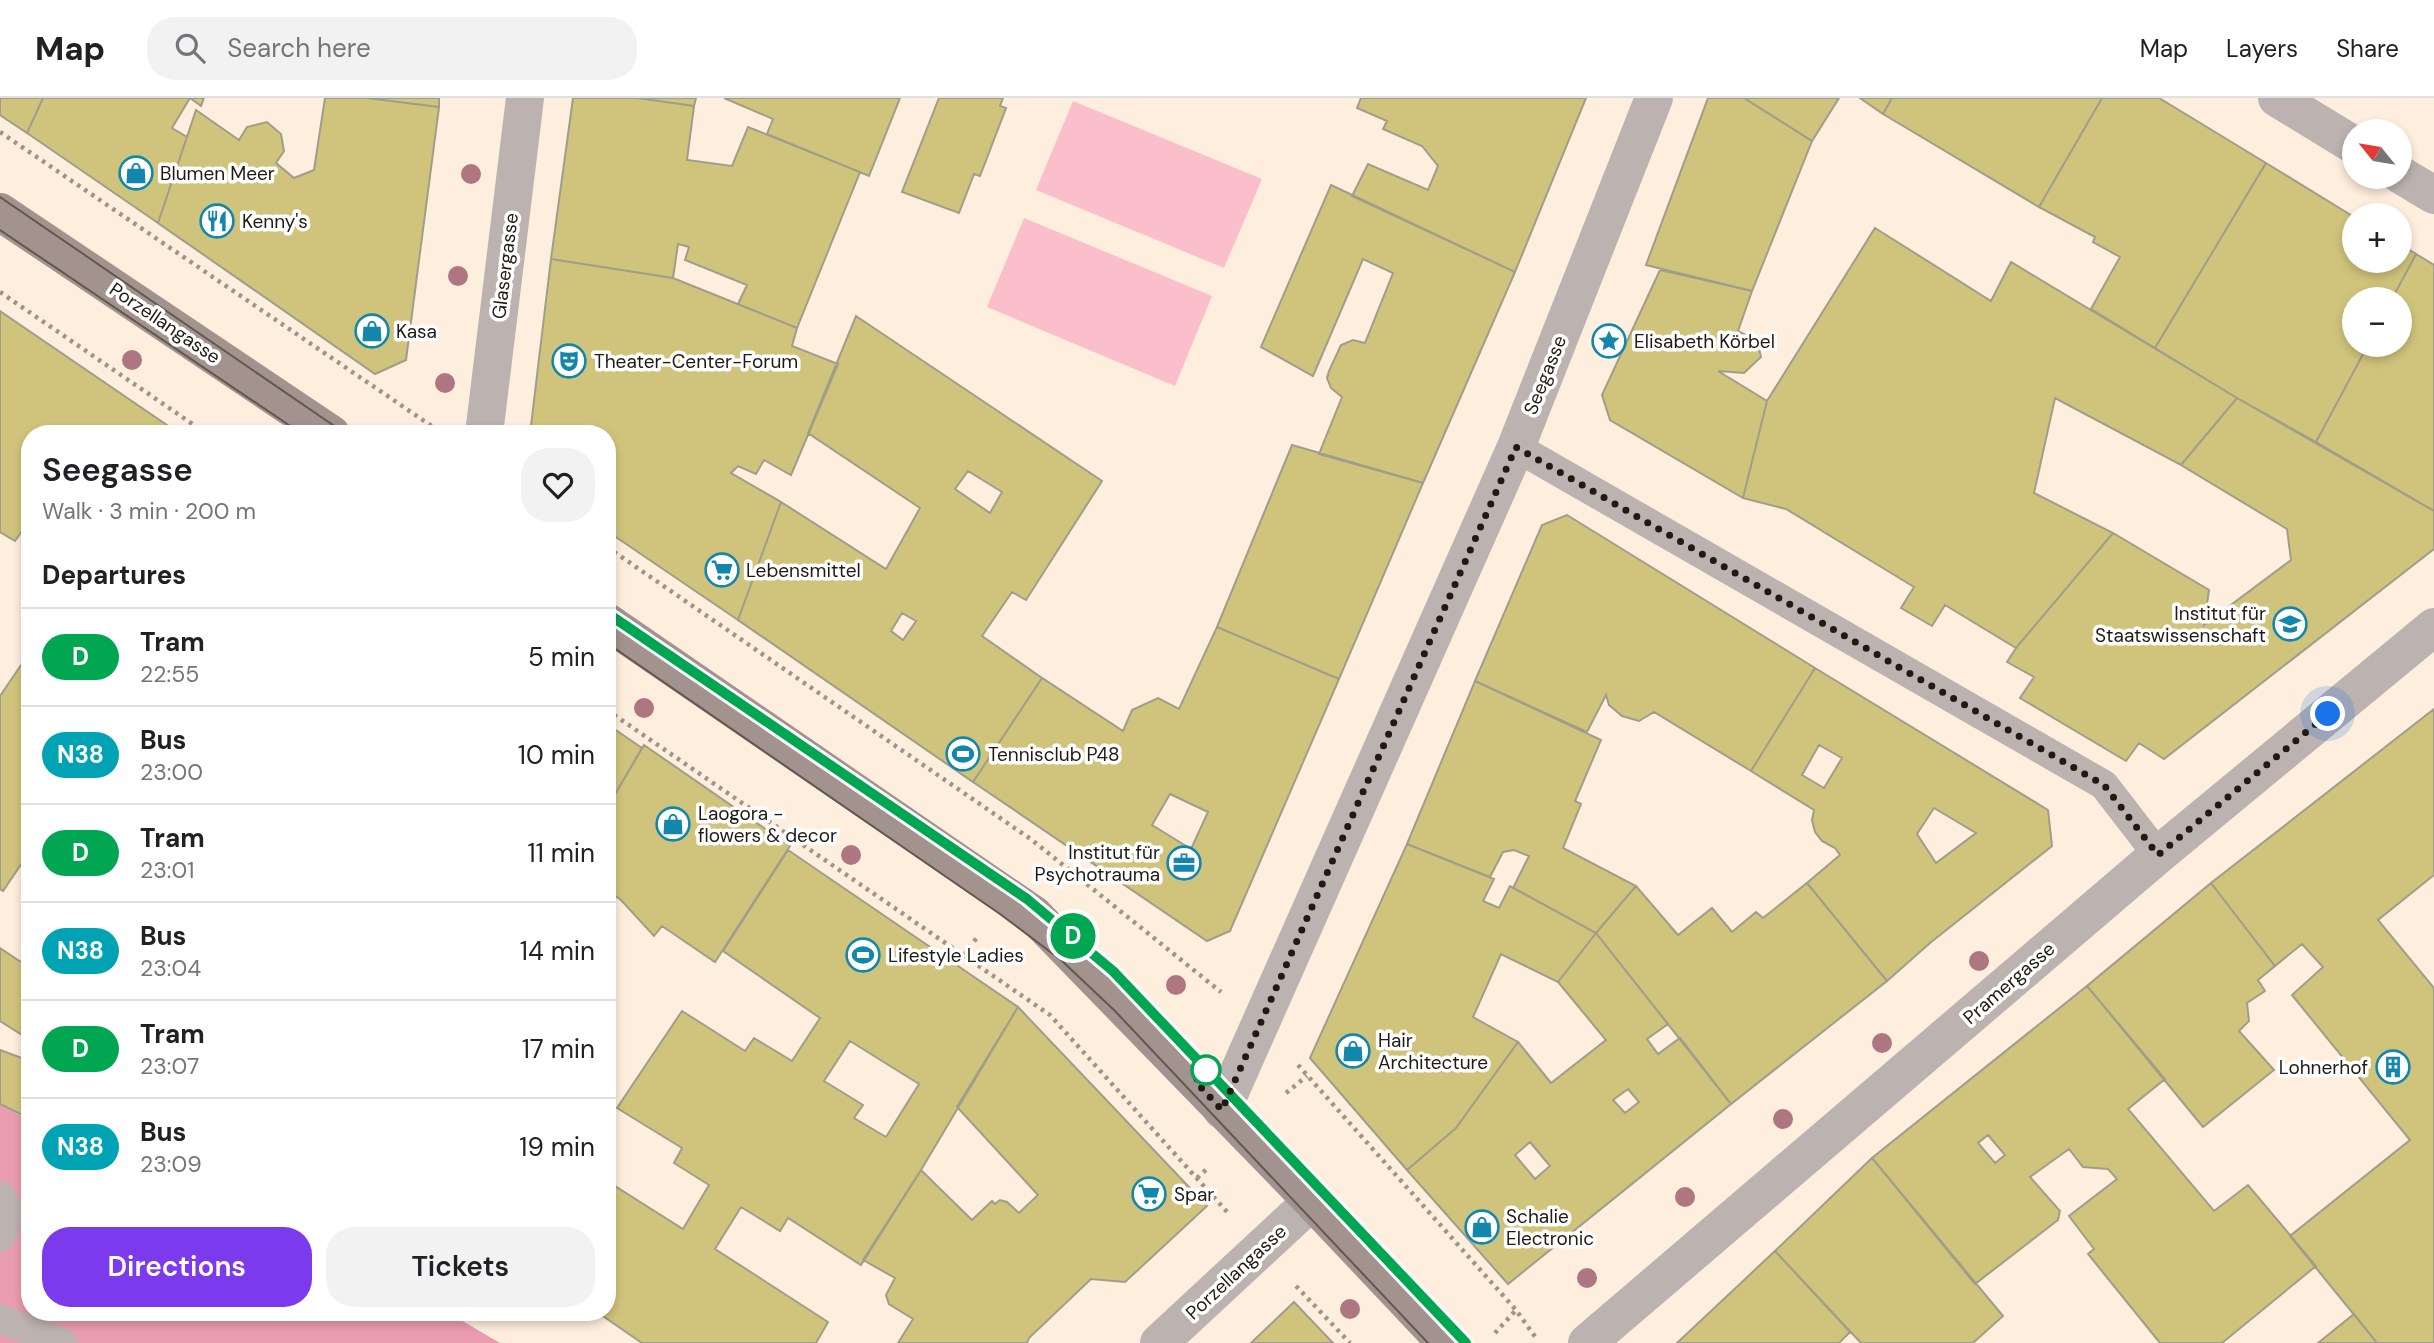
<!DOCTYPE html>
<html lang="en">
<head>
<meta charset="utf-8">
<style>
	:root { --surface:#fff; --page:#f2f2f2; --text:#202124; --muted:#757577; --line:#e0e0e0; --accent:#7c3aed }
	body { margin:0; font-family:"DM Sans",sans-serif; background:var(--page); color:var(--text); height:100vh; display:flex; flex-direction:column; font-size:26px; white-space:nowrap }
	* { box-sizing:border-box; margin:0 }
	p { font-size:23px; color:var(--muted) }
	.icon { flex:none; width:38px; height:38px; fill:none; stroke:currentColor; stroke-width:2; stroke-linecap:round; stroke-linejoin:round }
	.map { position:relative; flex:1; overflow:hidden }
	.details { position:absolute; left:21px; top:327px; width:595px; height:896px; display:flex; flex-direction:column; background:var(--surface); border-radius:28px; box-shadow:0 4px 10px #0003 }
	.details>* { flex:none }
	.badge { padding:0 14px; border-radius:23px; font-size:24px; line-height:46px }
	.needle { width:46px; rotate:300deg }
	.fabs { position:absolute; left:2342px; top:21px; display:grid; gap:14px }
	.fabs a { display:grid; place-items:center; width:70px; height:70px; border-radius:50%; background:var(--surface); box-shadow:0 4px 10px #0003; font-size:35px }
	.you { position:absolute; width:35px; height:35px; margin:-18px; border:5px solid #fff; border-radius:50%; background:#1a73e8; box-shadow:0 0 0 10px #1a73e833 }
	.map>.badge { position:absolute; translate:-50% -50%; box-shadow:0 0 0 4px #fff }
	h2 { padding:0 21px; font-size:26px; line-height:63px }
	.round { display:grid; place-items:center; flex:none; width:74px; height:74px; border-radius:28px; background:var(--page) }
	.headline { display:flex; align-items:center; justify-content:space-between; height:119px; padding:0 21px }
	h1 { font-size:33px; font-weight:600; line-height:52px }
	.button { display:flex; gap:14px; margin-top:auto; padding:14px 21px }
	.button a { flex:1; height:80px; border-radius:28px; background:var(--accent); color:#fff; font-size:28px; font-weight:600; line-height:80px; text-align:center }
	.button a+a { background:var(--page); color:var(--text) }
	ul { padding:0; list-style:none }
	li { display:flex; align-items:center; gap:21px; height:98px; padding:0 21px; border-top:2px solid var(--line) }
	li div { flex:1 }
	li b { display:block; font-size:26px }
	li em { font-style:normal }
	li .badge { min-width:77px; font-weight:700; text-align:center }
	header { display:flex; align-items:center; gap:42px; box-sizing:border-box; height:98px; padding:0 35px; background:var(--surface); border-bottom:2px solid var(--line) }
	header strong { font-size:33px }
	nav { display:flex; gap:38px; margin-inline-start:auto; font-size:24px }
	.search { width:490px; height:63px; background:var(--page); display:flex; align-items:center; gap:18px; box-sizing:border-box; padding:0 24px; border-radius:28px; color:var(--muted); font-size:26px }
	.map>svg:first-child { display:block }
	.green { fill:#fbbfcb }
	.forest { fill:#ea9dae }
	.building { fill:#d0c47c; stroke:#a09d8a; stroke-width:2; fill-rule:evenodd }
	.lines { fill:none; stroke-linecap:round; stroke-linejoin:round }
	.path { stroke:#a09487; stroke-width:4.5; stroke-dasharray:3.5 5; stroke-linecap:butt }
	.lane { stroke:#bcb2af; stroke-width:30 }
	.street { stroke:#bcb2af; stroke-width:38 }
	.secondary { stroke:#a2938f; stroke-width:38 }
	.tram { stroke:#61584f; stroke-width:2 }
	.tree { fill:#ae7680 }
	.line-casing { stroke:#fff; stroke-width:16 }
	.line { stroke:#00a651; stroke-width:10 }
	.walk { stroke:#201a14; stroke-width:7; stroke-dasharray:0 12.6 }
	.stop-dot { fill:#fff; stroke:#00a651; stroke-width:3.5 }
	.labels { text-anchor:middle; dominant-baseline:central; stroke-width:7; stroke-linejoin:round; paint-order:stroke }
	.poi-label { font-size:19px; fill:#201a14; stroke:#fff; text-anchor:start }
	.street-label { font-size:19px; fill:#201a14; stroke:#fff }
</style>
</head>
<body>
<header>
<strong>Map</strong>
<div class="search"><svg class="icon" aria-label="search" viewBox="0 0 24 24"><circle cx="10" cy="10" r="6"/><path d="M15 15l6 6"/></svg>Search here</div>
<nav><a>Map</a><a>Layers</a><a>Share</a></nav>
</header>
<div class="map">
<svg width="2434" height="1245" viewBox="0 0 2434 1245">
	<rect width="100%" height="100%" fill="#feeedd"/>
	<path class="green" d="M 1073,3 L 1262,81 L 1224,170 L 1036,92 Z
		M 1024,120 L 1212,198 L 1175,288 L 987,209 Z"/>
	<path class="forest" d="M 0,1006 L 30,1023 L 30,1214 L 449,1215 L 500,1245 L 0,1245 Z"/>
	<path class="building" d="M 0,0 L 43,0 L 27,35 L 0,17 Z
		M 43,0 L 204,0 L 201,8 L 190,0 L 172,30 L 187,39 L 158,125 L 27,35 Z
		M 325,0 L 367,0 L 439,9 L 406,262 L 375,276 L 158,125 L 196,12 L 239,42 L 247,29 L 267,24 L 281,36 L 284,53 L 276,65 L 294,80 L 314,72 Z
		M 367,0 L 439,0 L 439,9 Z
		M 573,0 L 637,0 L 694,8 L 687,62 L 732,68 L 748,29 L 860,74 L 797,230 L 738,206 L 747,187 L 685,162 L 689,149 L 678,146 L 673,180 L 551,161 Z
		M 637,0 L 696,0 L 694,8 Z
		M 724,0 L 900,0 L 869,78 L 767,36 L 773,21 Z
		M 939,0 L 1003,0 L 1000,8 L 1006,10 L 980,78 L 974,76 L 959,115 L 902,94 Z
		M 1361,0 L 1586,0 L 1515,174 L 1352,98 L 1368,66 L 1428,92 L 1438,68 L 1422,48 L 1383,31 L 1387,23 L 1357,10 Z
		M 1708,0 L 1744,0 L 1812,43 L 1752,193 L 1646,167 Z
		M 1744,0 L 1839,0 L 1812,43 Z
		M 1860,0 L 1892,0 L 1883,16 Z
		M 1892,0 L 2102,0 L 2039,109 L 1883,16 Z
		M 2102,0 L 2159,0 L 2266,65 L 2155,250 L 2091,211 L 2120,159 L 2093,144 L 2095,139 L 2039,109 Z
		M 2266,65 L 2354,119 L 2354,163 L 2399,163 L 2399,146 L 2416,156 L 2392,201 L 2354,201 L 2354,247 L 2368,247 L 2316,344 L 2237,300 L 2155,250 Z
		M 1331,87 L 1515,174 L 1423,385 L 1319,356 L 1342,299 L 1331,290 L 1327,280 L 1329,273 L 1341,247 L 1353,242 L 1365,245 L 1393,175 L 1363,161 L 1313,278 L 1261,249 Z
		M 1875,130 L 1991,203 L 2011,164 L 2237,300 L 2181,367 L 2055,300 L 2034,395 L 2113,435 L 2016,550 L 1945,507 L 1932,528 L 1901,510 L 1914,489 L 1786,411 L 1743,400 L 1767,303 Z
		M 2416,156 L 2434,167 L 2434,413 L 2316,344 L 2368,247 L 2399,247 L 2399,201 L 2392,201 Z
		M 551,161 L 673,180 L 797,230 L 792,248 L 838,266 L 791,377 L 764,362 L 756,376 L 738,368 L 731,375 L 781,404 L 738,522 L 607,433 L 607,336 L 530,336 Z
		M 1660,172 L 1752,193 L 1738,233 L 1757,243 L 1761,259 L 1744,275 L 1718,273 L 1767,303 L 1743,400 L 1610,322 L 1602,297 Z
		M 0,213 L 180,336 L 30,336 L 30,422 L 15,443 L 0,434 Z
		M 856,218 L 1102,383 L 1026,502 L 1012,494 L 982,538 L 1042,580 L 973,684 L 738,522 L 781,404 L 886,471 L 920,410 L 808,335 ZM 968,373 L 1002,394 L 990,415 L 955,391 ZM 902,515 L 916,523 L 903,542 L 891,533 Z
		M 2237,300 L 2434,413 L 2434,451 L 2164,661 L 2139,645 L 2126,663 L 2020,600 L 2034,579 L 2007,564 L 2016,550 L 2113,435 L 2209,492 L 2204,527 L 2291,462 L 2287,431 L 2181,367 Z
		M 1292,347 L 1423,385 L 1339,581 L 1217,529 Z
		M 1567,417 L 1815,570 L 1751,673 L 1654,614 L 1639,623 L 1622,618 L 1609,607 L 1606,597 L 1587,634 L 1475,583 L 1542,427 Z
		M 1217,529 L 1339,581 L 1230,833 L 1207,843 L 973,684 L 1042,580 L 1123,633 L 1132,612 L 1158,600 L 1179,611 ZM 1170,696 L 1208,714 L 1191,751 L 1152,727 Z
		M 30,554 L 30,753 L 3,793 L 0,791 L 0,598 Z
		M 1815,570 L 2048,712 L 2052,748 L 1930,845 L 1887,883 L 1807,785 L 1840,757 L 1835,750 L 1822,743 L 1815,734 L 1812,722 L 1814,712 L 1751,673 ZM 1819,647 L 1842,660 L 1824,690 L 1802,677 ZM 1934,710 L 1976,735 L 1936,765 L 1917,736 Z
		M 1475,583 L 1601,642 L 1575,703 L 1581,706 L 1563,750 L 1636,788 L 1596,835 L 1513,790 L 1529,758 L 1514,752 L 1503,754 L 1490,779 L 1407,746 Z
		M 2434,611 L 2434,777 L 2378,822 L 2434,890 L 2434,1245 L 2377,1245 L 2290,1138 L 2410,1042 L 2292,897 L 2323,869 L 2302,846 L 2275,868 L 2211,785 Z
		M 607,626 L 642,650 L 607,710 Z
		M 644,647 L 790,748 L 715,864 L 662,828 L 654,838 L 621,802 L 607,792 L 607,710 Z
		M 1407,746 L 1494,781 L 1483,803 L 1499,810 L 1510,788 L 1596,835 L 1558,884 L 1501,856 L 1473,919 L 1518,944 L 1456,1030 L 1407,1072 L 1310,960 Z
		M 788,752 L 1018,909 L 921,1072 L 861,1167 L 788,1120 L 780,1133 L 741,1109 L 715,1151 L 828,1224 L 816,1245 L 642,1245 L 597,1214 L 607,1214 L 607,1083 L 683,1131 L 709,1087 L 674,1065 L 682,1050 L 617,1010 L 682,913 L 745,953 L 754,940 L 792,963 L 820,920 L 723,853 ZM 850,943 L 919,986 L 886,1039 L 854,1020 L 863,1007 L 824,983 Z
		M 1807,785 L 1887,883 L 1731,1006 L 1596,835 L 1636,788 L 1678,837 L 1712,810 L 1732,834 L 1756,814 L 1763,820 Z
		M 2211,785 L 2275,868 L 2258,882 L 2265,893 L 2247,905 L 2249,923 L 2239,933 L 2274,972 L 2203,1029 L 2087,888 Z
		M 1596,835 L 1668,926 L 1647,941 L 1658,956 L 1680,940 L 1731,1006 L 1508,1186 L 1407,1072 L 1456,1030 L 1518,944 L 1551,985 L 1606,942 L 1558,884 ZM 1628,991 L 1639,1004 L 1625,1015 L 1613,1002 ZM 1530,1044 L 1550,1068 L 1535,1081 L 1515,1057 Z
		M 0,850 L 30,870 L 30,942 L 0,923 Z
		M 2087,888 L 2165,981 L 2128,1011 L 2214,1113 L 2248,1087 L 2316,1168 L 2222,1245 L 2160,1245 L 2088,1156 L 2094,1151 L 2069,1118 L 2117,1081 L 2108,1071 L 2083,1069 L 2069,1051 L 2030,1079 L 2060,1113 L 2058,1122 L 1975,1186 L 1872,1060 ZM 1988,1037 L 2005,1057 L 1995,1065 L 1978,1045 Z
		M 1018,909 L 1207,1108 L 1125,1184 L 1091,1181 L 1029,1240 L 1027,1245 L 898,1245 L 913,1221 L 889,1206 L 886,1197 L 895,1180 L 863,1162 L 921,1072 L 972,1122 L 992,1103 L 995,1106 L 1000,1102 L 1007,1104 L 1019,1115 L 1038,1097 L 957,1009 Z
		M 0,952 L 30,963 L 30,1021 L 0,1006 Z
		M 1872,1060 L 2003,1218 L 1973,1245 L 1861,1245 L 1775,1153 Z
		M 1775,1153 L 1850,1234 L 1839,1245 L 1677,1245 Z
		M 1294,1204 L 1333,1245 L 1251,1245 Z
		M 2354,1216 L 2377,1245 L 2318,1245 Z"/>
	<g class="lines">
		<path class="path" d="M 0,34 L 433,329
			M 0,194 L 207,336
			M 607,449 L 1032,742 L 1221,894
			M 607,612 L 1050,917 L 1228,1115
			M 964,857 L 978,838
			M 1298,967 L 1516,1212 L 1536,1240
			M 1286,995 L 1307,978
			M 1197,1080 L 1209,1069
			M 1296,1188 L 1350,1245
			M 1495,1235 L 1516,1212"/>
		<path class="lane" d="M 1516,349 L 2104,687 L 2158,757
			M 0,1098 L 10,1115 L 0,1139
			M 0,1221 L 62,1245"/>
		<path class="street" d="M 2277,0 L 2354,47
			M 2399,76 L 2434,97
			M 484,336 L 525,0
			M 1222,1012 L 1516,349 L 1654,0
			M 1159,1245 L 1312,1103
			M 1587,1245 L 2158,757 L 2434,529"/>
		<path class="secondary" d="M 0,114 L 331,336
			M 607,524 L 1034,817 L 1312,1103 L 1446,1245"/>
		<path class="tram" d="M 0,99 L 346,336
			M 0,132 L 302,336
			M 607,515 L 1027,801 L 1113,873 L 1466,1245
			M 607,545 L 1000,816 L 1061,862 L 1115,913 L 1428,1245"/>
	</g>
	<g class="tree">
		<circle cx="471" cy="76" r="10"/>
		<circle cx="458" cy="178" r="10"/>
		<circle cx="132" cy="262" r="10"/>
		<circle cx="445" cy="285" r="10"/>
		<circle cx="644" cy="610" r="10"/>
		<circle cx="851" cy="757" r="10"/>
		<circle cx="1979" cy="863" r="10"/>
		<circle cx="1176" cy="887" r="10"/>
		<circle cx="1882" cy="945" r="10"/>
		<circle cx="1783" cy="1021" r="10"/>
		<circle cx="1685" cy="1099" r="10"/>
		<circle cx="1587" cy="1180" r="10"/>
		<circle cx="1350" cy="1211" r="10"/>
	</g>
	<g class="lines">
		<defs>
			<path id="line" d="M 607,515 L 1027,801 L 1113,873 L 1466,1245"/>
		</defs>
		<use href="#line" class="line-casing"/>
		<use href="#line" class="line"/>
		<path class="walk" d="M 1206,972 L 1195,983 L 1222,1012 L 1516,349 L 2104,687 L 2158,757 L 2328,616"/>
	</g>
	<defs>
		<symbol id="shop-ring" viewBox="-11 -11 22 22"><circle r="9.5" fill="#fff" stroke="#1386ac" stroke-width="1.5"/><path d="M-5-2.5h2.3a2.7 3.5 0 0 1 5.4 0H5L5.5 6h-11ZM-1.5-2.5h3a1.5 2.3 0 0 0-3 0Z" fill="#1386ac"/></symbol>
		<symbol id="restaurant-ring" viewBox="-11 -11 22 22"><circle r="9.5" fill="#fff" stroke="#1386ac" stroke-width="1.5"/><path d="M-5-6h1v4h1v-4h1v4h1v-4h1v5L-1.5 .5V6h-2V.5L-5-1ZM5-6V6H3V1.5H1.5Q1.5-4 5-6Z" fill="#1386ac"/></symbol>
		<symbol id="sight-ring" viewBox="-11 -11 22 22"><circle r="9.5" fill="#fff" stroke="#1386ac" stroke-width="1.5"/><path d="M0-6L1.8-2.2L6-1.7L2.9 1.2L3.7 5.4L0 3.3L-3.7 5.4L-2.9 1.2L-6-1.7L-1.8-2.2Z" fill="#1386ac"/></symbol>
		<symbol id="theatre-ring" viewBox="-11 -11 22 22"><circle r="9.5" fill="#fff" stroke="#1386ac" stroke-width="1.5"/><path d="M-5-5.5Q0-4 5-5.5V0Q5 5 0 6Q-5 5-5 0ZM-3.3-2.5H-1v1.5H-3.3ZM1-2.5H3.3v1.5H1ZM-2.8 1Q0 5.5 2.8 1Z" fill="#1386ac"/></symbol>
		<symbol id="supermarket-ring" viewBox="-11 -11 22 22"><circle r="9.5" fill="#fff" stroke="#1386ac" stroke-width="1.5"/><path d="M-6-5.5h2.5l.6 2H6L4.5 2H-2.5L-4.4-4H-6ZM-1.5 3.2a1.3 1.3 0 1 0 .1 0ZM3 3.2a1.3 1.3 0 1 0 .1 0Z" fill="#1386ac"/></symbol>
		<symbol id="university-ring" viewBox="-11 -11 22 22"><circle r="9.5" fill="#fff" stroke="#1386ac" stroke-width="1.5"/><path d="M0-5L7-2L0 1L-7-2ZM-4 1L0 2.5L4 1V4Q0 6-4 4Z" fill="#1386ac"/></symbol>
		<symbol id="stadium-ring" viewBox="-11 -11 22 22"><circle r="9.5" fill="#fff" stroke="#1386ac" stroke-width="1.5"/><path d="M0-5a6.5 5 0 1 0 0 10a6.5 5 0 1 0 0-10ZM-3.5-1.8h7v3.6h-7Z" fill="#1386ac"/></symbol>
		<symbol id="office-ring" viewBox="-11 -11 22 22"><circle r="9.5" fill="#fff" stroke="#1386ac" stroke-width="1.5"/><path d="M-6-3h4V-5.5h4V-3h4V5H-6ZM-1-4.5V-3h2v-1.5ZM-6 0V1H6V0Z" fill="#1386ac"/></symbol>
		<symbol id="building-ring" viewBox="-11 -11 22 22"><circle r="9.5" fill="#fff" stroke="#1386ac" stroke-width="1.5"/><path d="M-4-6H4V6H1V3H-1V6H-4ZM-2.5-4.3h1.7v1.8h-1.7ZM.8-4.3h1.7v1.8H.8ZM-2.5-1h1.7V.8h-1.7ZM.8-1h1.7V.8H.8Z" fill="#1386ac"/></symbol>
	</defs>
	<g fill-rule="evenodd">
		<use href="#shop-ring" x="117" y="56" width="38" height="38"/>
		<use href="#restaurant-ring" x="198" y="104" width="38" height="38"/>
		<use href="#shop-ring" x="353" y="214" width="38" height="38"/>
		<use href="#sight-ring" x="1590" y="224" width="38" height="38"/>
		<use href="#theatre-ring" x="550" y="244" width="38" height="38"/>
		<use href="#supermarket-ring" x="703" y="453" width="38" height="38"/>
		<use href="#university-ring" x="2271" y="507" width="38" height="38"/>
		<use href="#stadium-ring" x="944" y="637" width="38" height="38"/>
		<use href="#shop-ring" x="654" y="707" width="38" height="38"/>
		<use href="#office-ring" x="1165" y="746" width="38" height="38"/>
		<use href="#stadium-ring" x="844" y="838" width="38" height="38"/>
		<use href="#shop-ring" x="1334" y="934" width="38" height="38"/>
		<use href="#building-ring" x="2374" y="950" width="38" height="38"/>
		<use href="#supermarket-ring" x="1130" y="1077" width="38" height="38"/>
		<use href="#shop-ring" x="1463" y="1110" width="38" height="38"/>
	</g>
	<circle class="stop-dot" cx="1206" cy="972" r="14"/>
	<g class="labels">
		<g class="poi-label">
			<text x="160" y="75">Blumen Meer</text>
			<text x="242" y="123">Kenny's</text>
			<text x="396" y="233">Kasa</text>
			<text x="1634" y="243">Elisabeth Körbel</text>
			<text x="594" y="263">Theater-Center-Forum</text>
			<text x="746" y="472">Lebensmittel</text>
			<text x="2266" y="515" text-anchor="end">Institut für<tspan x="2266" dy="22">Staatswissenschaft</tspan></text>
			<text x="988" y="656">Tennisclub P48</text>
			<text x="698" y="715">Laogora -<tspan x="698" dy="22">flowers &amp; decor</tspan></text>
			<text x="1160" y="754" text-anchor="end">Institut für<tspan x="1160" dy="22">Psychotrauma</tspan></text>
			<text x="888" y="857">Lifestyle Ladies</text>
			<text x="1378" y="942">Hair<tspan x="1378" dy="22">Architecture</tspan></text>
			<text x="2368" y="969" text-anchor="end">Lohnerhof</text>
			<text x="1174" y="1096">Spar</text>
			<text x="1506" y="1118">Schalie<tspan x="1506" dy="22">Electronic</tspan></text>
		</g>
		<g class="street-label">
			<text transform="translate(505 168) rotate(-83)">Glasergasse</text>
			<text transform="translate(165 225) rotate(34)">Porzellangasse</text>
			<text transform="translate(1545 277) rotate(-68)">Seegasse</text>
			<text transform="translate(2009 885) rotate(-41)">Pramergasse</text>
			<text transform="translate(1236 1174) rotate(-43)">Porzellangasse</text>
		</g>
	</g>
</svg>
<div class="fabs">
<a><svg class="needle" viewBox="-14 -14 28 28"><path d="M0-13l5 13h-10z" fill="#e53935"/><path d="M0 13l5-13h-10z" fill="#757577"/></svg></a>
<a>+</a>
<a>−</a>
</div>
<div class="you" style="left:2328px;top:616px"></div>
<b class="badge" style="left:1073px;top:838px;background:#00a651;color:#fff">D</b>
<section class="details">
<div class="headline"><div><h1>Seegasse</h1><p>Walk · 3 min · 200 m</p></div><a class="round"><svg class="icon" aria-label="heart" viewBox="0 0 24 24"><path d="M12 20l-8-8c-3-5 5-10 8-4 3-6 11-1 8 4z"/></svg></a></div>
<h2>Departures</h2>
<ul>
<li><span class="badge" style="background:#00a651;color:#fff">D</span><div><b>Tram</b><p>22:55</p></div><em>5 min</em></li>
<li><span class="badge" style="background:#00a3b4;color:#fff">N38</span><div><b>Bus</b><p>23:00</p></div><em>10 min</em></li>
<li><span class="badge" style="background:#00a651;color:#fff">D</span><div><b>Tram</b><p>23:01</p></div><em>11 min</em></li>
<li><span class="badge" style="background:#00a3b4;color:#fff">N38</span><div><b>Bus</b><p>23:04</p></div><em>14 min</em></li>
<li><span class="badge" style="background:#00a651;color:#fff">D</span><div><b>Tram</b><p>23:07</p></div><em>17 min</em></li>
<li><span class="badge" style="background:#00a3b4;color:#fff">N38</span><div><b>Bus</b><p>23:09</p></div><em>19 min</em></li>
</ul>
<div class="button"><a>Directions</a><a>Tickets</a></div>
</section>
</div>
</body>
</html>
